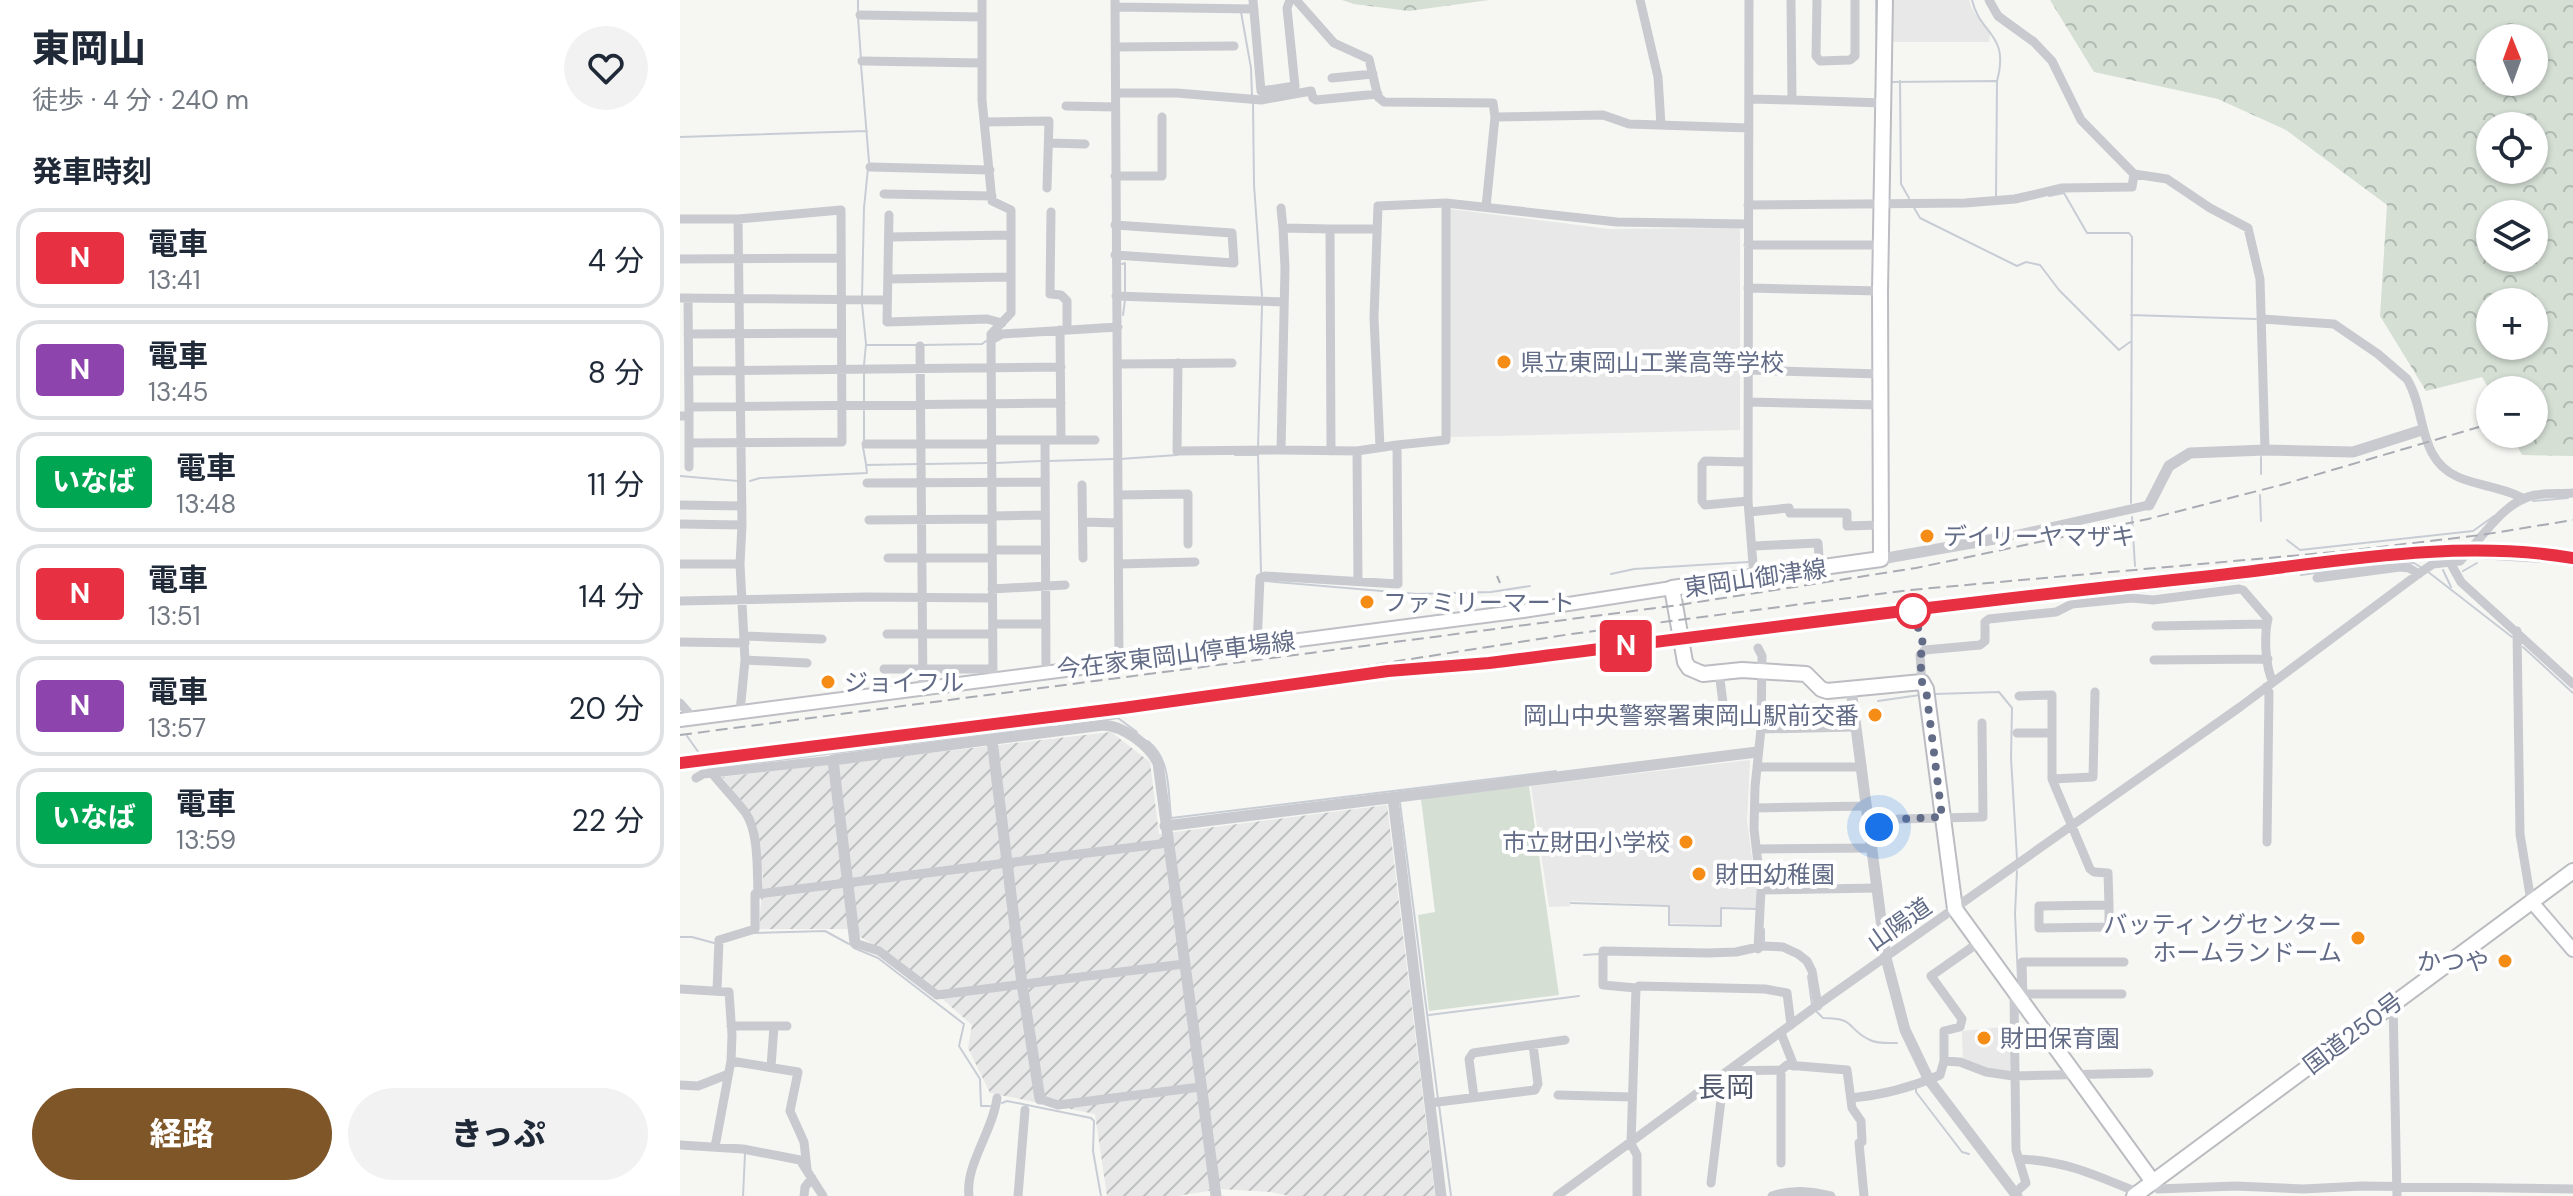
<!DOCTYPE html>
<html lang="ja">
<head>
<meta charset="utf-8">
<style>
	:root { --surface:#fff; --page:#f2f2f3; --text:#1f2937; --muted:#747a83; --line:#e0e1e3; --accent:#7f5628 }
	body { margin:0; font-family:"DM Sans","Noto Sans JP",sans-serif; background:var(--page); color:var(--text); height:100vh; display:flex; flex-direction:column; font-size:30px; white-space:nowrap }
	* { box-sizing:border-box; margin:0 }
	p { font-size:26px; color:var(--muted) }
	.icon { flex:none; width:44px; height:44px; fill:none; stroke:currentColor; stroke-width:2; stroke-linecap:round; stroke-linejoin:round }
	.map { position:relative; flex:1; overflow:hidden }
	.sheet { display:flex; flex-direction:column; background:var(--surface); width:680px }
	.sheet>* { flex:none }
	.badge { padding:0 16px; border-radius:6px; font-size:28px; line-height:52px }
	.needle { width:52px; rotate:359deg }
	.controls { position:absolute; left:1796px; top:24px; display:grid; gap:16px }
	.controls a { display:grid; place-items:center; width:72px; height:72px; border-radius:50%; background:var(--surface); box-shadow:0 2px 6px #0004; font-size:40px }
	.you { position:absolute; width:40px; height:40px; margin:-20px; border:6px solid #fff; border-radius:50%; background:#1a73e8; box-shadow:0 0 0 12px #1a73e833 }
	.map>.badge { position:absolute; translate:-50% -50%; box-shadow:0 0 0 4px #fff }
	h2 { padding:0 32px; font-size:30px; line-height:72px }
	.round { display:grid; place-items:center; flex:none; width:84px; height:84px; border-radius:42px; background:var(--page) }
	.headline { display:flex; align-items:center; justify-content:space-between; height:136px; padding:0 32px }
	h1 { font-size:38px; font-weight:800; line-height:60px }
	.button { display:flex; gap:16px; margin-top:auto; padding:16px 32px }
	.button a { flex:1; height:92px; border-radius:48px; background:var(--accent); color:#fff; font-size:32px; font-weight:800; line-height:92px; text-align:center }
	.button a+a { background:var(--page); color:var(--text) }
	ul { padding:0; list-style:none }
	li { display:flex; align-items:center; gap:24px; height:100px; margin:0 16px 12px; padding:0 16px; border:4px solid var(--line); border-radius:24px }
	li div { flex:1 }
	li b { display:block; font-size:30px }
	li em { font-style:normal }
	li .badge { min-width:88px; font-weight:700; text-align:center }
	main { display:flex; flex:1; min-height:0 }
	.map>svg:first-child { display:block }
	.built { fill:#e7e8e7 }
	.industrial { fill:url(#industrial-furrows) }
	.forest { fill:url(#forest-crowns); fill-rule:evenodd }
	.garden { fill:#d5dfd4 }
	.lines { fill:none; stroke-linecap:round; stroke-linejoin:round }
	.stream { stroke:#c8cdd5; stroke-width:2 }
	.secondary-casing { stroke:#bdbfc5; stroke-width:16 }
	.primary-casing { stroke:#bbbdc2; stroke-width:18 }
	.trunk-casing { stroke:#babcc0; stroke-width:18 }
	.minor { stroke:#c9cacf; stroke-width:9 }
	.tertiary { stroke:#c9cacf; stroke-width:11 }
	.secondary { stroke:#fff; stroke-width:12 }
	.primary { stroke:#fff; stroke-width:14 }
	.trunk { stroke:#fff; stroke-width:14 }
	.rail { stroke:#aaacb4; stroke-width:2; stroke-dasharray:12 6; stroke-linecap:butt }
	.line-casing { stroke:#fff; stroke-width:18 }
	.line { stroke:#e73042; stroke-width:12 }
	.walk { stroke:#636c87; stroke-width:8; stroke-dasharray:0 14.4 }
	.poi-dot { fill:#f58c16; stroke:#fff; stroke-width:3 }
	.stop-dot { fill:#fff; stroke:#e73042; stroke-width:4 }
	.labels { text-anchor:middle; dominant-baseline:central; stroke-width:8; stroke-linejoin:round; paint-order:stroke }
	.poi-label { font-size:24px; fill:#636c87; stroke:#fff; text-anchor:start }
	.street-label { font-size:24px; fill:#636c87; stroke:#fff }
	.quarter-label { font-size:28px; fill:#51586c; stroke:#fff }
</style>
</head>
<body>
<main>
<section class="sheet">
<div class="headline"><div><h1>東岡山</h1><p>徒歩 · 4 分 · 240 m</p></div><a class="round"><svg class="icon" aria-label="heart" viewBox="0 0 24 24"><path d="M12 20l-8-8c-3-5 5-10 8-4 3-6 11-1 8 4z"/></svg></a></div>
<h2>発車時刻</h2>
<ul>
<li><span class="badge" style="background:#e73042;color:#fff">N</span><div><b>電車</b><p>13:41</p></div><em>4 分</em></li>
<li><span class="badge" style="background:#8e44ad;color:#fff">N</span><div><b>電車</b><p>13:45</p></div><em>8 分</em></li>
<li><span class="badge" style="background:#00a651;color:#fff">いなば</span><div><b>電車</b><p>13:48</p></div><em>11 分</em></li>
<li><span class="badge" style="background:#e73042;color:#fff">N</span><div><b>電車</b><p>13:51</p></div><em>14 分</em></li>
<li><span class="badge" style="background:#8e44ad;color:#fff">N</span><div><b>電車</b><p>13:57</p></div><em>20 分</em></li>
<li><span class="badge" style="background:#00a651;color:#fff">いなば</span><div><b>電車</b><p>13:59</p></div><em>22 分</em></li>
</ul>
<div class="button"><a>経路</a><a>きっぷ</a></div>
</section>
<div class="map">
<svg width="1893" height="1196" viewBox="0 0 1893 1196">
	<defs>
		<pattern id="industrial-furrows" width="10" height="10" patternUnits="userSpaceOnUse" patternTransform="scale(2)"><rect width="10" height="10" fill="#e7e8e7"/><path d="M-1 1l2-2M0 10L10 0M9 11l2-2" fill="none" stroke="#bfc0c1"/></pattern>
		<pattern id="forest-crowns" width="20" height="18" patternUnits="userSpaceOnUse" patternTransform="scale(2)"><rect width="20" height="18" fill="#d5dfd4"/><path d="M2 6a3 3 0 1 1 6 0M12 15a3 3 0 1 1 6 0" fill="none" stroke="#b0b9b2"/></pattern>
	</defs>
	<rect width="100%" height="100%" fill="#f6f7f3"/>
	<path class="built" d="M 1210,0 L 1289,0 L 1292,9 L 1310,34 L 1309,42 L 1210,42 Z
		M 770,209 L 929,229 L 1060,228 L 1060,430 L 770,437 Z
		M 1070,760 L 1067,821 L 1076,888 L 1076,908 L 1040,907 L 1040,925 L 990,923 L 989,905 L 891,901 L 890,906 L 869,907 L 851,786 Z
		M 1333,1026 L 1330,1072 L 1310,1071 L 1283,1063 L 1282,1031 Z"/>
	<path class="industrial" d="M 431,732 L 470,762 L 479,834 L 707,805 L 755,1196 L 609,1196 L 591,1192 L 540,1189 L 498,1196 L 427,1196 L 415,1114 L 310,1093 L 288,1048 L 292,1025 L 216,958 L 167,929 L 79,929 L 83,876 L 74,820 L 42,777 Z"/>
	<path class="forest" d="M 662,0 L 809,0 L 729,11 L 674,4 Z
		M 1370,0 L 1893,0 L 1893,456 L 1842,455 L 1831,434 L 1854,434 L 1854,390 L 1810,391 L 1802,377 L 1746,391 L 1700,316 L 1707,205 L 1606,130 L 1538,99 L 1414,72 ZM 1810,38 L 1854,38 L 1854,82 L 1810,82 ZM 1810,126 L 1854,126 L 1854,170 L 1810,170 ZM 1854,214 L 1854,258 L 1810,258 L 1810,214 ZM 1810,302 L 1854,302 L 1854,346 L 1810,346 Z"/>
	<path class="garden" d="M 849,786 L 879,995 L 749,1011 L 738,915 L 755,912 L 741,799 Z"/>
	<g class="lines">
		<path class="stream" d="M 1196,0 L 1197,80
			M 1292,0 C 1300,35 1330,33 1317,81 L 1316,198
			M 178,11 L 178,0
			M 561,12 L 571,68 L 572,96
			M 178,17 L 181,59
			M 181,65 L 189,162
			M 1220,81 L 1221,184 L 1229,198
			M 1210,82 L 1316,81
			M 573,103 L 574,185 L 582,296
			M 0,137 L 187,131
			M 1369,196 L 1384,193 L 1407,233 L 1449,233 L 1452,237 L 1451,503
			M 1233,206 L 1240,218 L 1337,266 L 1346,262 L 1360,265 L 1379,290 L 1439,350 L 1450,342
			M 442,264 L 445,263 L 445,294
			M 182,298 L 184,208 L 188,168
			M 182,304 L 186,344 L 184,365
			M 443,315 L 445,300
			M 1451,315 L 1576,319
			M 187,345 L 236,345
			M 242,345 L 302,344 L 306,341
			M 184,371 L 184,401
			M 184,440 L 184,411
			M 183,447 L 186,464
			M 578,448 L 582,306
			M 578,454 L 581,572
			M 555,455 L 577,455
			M 440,459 L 497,455
			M 368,461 L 433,459
			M 316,463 L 361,461
			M 246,464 L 307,463
			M 1581,474 L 1581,457
			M 0,476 L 58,481
			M 70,481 L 80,478 L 187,473 L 186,465 L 239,464
			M 1580,495 L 1581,521
			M 1853,501 L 1888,498
			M 1452,517 L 1455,566
			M 1607,540 L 1620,550 L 1793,531 L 1814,516
			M 1797,558 L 1893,564
			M 1763,570 L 1771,587
			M 1747,571 L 1832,637
			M 1783,571 L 1797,563
			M 931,574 L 954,569 L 1068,562
			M 1621,575 L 1719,562 L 1734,563 L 1742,568
			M 585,581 L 737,594 L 811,592 L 850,586
			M 1457,588 L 1457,592 L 1565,580
			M 1843,647 L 1893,693
			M 1255,694 L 1319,692 L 1332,708 L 1331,758 L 1337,859
			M 1198,701 L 1240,695
			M 424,720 L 438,718 L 457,732
			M 7,736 L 19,753 L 22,765 L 28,769 L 370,726
			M 468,741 C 491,759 488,791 491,818 L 876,771
			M 720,803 L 758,1099
			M 1337,871 L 1335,914 L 1338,980
			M 891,903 L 989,906 L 989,925 L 1041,926 L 1041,908 L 1077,909
			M 1084,929 L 1084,941
			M 75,933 L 145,931 L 169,944
			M 0,937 L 12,937 L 34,943
			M 174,948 L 198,958 L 284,1024 L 279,1046 L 300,1079 L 301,1106 L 310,1106
			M 904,955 L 919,954
			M 1128,976 L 1132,1005
			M 1137,1012 L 1143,1018 C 1177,1018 1166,1029 1190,1040 C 1198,1044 1209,1043 1217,1043
			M 749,1015 L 899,996
			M 1236,1088 L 1236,1092 L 1282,1152 L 1289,1154
			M 322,1103 L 327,1101 L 411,1118 L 414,1121 L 413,1151 L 421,1196
			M 759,1105 L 771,1196
			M 63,1196 L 65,1154"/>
		<defs>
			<path id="secondary" d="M 0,720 L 843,611 L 992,588
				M 1851,901 L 1893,950"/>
			<path id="primary" d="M 1205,0 L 1200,291 L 1201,559 L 992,588 L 1005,662 L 1009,668 L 1023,674 L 1062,670 L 1126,674 L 1141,689 L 1147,691 L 1242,682 L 1246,689 L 1275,909 L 1473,1182"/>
			<path id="trunk" d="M 1454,1196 L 1893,871"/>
		</defs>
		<use href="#secondary" class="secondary-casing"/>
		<use href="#primary" class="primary-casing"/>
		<use href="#trunk" class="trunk-casing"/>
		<path class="minor" d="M 302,0 L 302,100 L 312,201 L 331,210 L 331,313 L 311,334 L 313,679
			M 435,0 L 439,662
			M 573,0 L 581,91 L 615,86 L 607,8 L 610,0
			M 616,0 L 654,43 L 689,59 L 698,97 L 704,102 L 813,103 L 815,117 L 806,207
			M 960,0 L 978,77 L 981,125
			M 1069,0 L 1068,501 L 1074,577
			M 1137,0 L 1136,56 L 1140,61 L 1170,60 L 1175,56 L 1175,0
			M 1309,0 L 1318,16 L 1354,42 L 1372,61 L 1401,120 L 1454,174 L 1487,179 L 1530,208 L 1568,228 L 1580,279 L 1585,450
			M 435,7 L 574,9
			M 180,15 L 302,17
			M 436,47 L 554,46
			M 182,61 L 302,63
			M 652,78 L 693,74
			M 436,93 L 497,93 L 581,100 L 631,91 L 633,98 L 636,100 L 698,94
			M 1070,99 L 1112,100 L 1111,0
			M 1112,100 L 1204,103
			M 386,106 L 435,107
			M 815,117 L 923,115 L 949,124 L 1069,128
			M 305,122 L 369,121 L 367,188
			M 369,143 L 405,144
			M 190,167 L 310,170
			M 435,176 L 482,176 L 482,117
			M 204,194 L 312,196
			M 1068,205 L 1285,203 L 1335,199 L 1382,188 L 1452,187 L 1454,174
			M 601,208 L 603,228
			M 371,212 L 370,294 L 381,295 L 387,301 L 387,330
			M 209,215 L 207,322 L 307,319 L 322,323
			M 0,219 L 58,219 L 161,210 L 162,442 L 9,443
			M 58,219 L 62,525 L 60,564 L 65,660 L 60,712
			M 650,229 L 696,229
			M 209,237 L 331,235
			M 1068,245 L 1200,245
			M 435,255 L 554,263 L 552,233 L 435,225
			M 0,259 L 161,258
			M 208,279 L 331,277
			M 1068,288 L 1200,291
			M 436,296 L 604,302
			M 0,298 L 207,300
			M 8,298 L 9,407
			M 1582,319 L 1654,324 L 1698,354 L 1727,379 C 1747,412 1737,459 1778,477 C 1798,486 1827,488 1844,499
			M 380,330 L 381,440
			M 8,334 L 161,333
			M 311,340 L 322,334 L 438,327
			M 240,346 L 243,689
			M 498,363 L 497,451 L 601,450
			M 439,364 L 552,363
			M 1068,370 L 1200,374
			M 9,371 L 381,367
			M 1068,402 L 1200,405
			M 0,416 L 9,416 L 9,407 L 381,403
			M 9,416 L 9,467
			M 311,440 L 415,440
			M 365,440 L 366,672
			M 186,444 L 311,444
			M 717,445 L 766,440 L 766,203
			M 700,447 L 694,318 L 698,206 L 766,203 L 937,222 L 1067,224
			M 651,451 L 650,229 L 603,228 L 605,268 L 601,450 L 677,451 L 678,580
			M 1068,462 L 1025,461 L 1022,465 L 1022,501 L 1025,505 L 1068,501
			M 187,483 L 365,482
			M 402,485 L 403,558
			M 438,495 L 508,494 L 508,544
			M 0,505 L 62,506
			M 1069,512 L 1109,508 L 1110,513 L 1167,513 L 1167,526 L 1200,525
			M 312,516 L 365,515
			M 189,520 L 312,519
			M 403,522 L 438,523
			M 0,524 L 62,525
			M 1326,537 L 1469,505
			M 1074,546 L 1138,543 L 1140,569
			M 312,550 L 365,550
			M 208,558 L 312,558
			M 0,564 L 60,564
			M 439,564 L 515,562
			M 1771,564 L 1781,582 L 1893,684
			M 1637,578 L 1720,567 L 1729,568 L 1739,574
			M 312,589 L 385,585
			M 0,601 L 186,597 L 312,598
			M 313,624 L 366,624
			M 1476,626 L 1586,624
			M 1837,631 L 1840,834 L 1851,901
			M 207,634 L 313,634
			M 65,636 L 142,639
			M 0,642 L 65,643
			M 577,645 L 580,578 L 585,576 L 718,584 L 717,445 L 677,451
			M 1078,648 L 1082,656 L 1081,729 L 1075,787 L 1074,829 L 1081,890 L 1078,949
			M 65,660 L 127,663
			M 1474,660 L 1588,659
			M 204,669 L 313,669
			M 1242,682 L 1240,655 L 1245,650 L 1300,645 L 1305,641 L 1305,622 L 1309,619 L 1376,612 L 1392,604 L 1452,598 L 1473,600 L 1559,589 L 1563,590 L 1588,619 C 1584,635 1585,667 1593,682
			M 1586,687 L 1589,692 L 1587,842
			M 1339,696 L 1372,695 L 1372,779 L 1410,869 L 1414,872 L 1428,873 L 1429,905
			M 0,703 L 14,719
			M 999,713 L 1039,708 L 1043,703 L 1039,672
			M 1081,729 L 1176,727
			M 1337,733 L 1371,733
			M 1077,767 L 1182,767
			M 32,773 C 42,786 55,799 65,812 C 79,831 77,871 78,894 L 75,894 L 75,929 L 39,940 L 37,990
			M 16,778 L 23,774 L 153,760
			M 1372,779 L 1413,777 L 1415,692
			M 1075,808 L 1187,806
			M 1189,829 L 1203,826 L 1218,819 L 1303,817 L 1302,723
			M 1077,849 L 1192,848
			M 1081,890 L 1197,888
			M 78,894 L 488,843
			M 1429,905 L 1429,927 L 1359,928 L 1359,906 Z
			M 175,943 L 199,951 L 257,995 L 504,964
			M 956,988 L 959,986 L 1085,989 L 1107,993 L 1111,1025
			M 0,989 L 49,992 L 52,1035 L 51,1061 L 35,1147
			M 1334,994 L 1336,1150 L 1346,1183 L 1335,1193
			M 1342,994 L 1442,994
			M 1343,999 L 1342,962 L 1444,962
			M 1713,1003 L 1717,1196
			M 51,1026 L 107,1026
			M 1101,1033 L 1114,1066
			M 51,1061 L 118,1072 L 110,1111 L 124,1142 L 127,1169
			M 1264,1061 L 1280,1062 L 1306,1072 L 1333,1076 L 1469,1073
			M 91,1067 L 94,1026
			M 1049,1071 L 1101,1070 L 1107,1065 L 1167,1070 L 1172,1108 L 1181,1121 L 1182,1142 L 1179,1143 L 1184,1196
			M 0,1085 L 18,1086 L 46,1075
			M 878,1095 L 952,1097
			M 794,1097 L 789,1059 L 793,1053 L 885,1040
			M 1171,1098 C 1204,1095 1230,1088 1260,1075 L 1264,1061 L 1264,1031 L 1280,1027 L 1282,1019 L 1251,976 L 1298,943
			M 360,1099 L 378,1105 L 520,1087
			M 750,1103 L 855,1090 L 858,1084 L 853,1045
			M 0,1145 L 63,1149 L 120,1160 L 143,1196
			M 1339,1159 C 1387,1161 1415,1175 1459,1193
			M 1101,1163 L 1101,1070
			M 1031,1183 L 1041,1100 L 1034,1082
			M 1478,1189 L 1555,1186 L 1623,1189 L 1682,1186 L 1893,1189
			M 124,1196 L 125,1187 L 132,1178
			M 289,1196 C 285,1165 313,1131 317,1098
			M 338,1196 L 345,1110
			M 877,1196 L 1150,996 L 1560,707 L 1741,572 L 1753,564 L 1780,561 C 1801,540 1823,501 1855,495 C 1867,493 1881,494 1893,493
			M 957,1196 L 957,1155 L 951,1144 L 956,988 L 923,985 L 923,951 L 1028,953 L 1056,952 L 1083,946 L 1103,947 L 1118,954 L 1127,961 L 1132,971 L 1138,1006
			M 1092,1196 C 1112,1189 1130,1191 1151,1196"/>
		<path class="tertiary" d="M 1469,505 L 1489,466 L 1510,453 L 1585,450 L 1673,452 L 1742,430
			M 1201,559 L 1326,537
			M 1171,689 L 1206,958 L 1225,1030 L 1249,1080 L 1337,1196
			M 312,740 L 342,984 L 360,1099
			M 713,798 L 761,1196
			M 485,826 L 1077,752
			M 175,943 L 153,760 L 423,725 C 444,726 469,745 478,763 L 536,1196"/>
		<use href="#secondary" class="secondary"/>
		<use href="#primary" class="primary"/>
		<use href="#trunk" class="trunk"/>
		<path class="rail" d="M 1729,555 L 1830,552 L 1893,558
			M 817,576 L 820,583
			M 1375,593 L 1566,572
			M 750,666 L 1385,587
			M 0,735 L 999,605 L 1236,568 L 1468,519 L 1601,485 L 1799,427
			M 0,758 L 577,683 L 891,634 L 1230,590 L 1666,551 L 1801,535 L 1893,520"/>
	</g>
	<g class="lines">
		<defs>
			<path id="line" d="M 0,763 L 443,708 L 708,671 L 809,663 C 1049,633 1290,601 1531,576 C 1649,563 1774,538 1893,558"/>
		</defs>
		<use href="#line" class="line-casing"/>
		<use href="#line" class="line"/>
		<path class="walk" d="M 1199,827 L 1218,819 L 1262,817 L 1246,689 L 1242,682 L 1240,655 L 1245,650 L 1233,611"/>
	</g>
	<g class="poi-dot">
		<circle cx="824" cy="362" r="8"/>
		<circle cx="1247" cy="536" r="8"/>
		<circle cx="687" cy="602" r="8"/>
		<circle cx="148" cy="682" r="8"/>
		<circle cx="1195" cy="715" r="8"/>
		<circle cx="1006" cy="842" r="8"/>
		<circle cx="1019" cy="874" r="8"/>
		<circle cx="1678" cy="938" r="8"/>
		<circle cx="1825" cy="961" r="8"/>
		<circle cx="1304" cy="1038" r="8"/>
	</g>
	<circle class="stop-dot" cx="1233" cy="611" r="16"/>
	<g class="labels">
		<g class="poi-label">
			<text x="840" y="362">県立東岡山工業高等学校</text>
			<text x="1263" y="536">デイリーヤマザキ</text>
			<text x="703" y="602">ファミリーマート</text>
			<text x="164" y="682">ジョイフル</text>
			<text x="1179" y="715" text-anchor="end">岡山中央警察署東岡山駅前交番</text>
			<text x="990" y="842" text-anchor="end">市立財田小学校</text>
			<text x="1035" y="874">財田幼稚園</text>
			<text x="1662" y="924" text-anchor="end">バッティングセンター<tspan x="1662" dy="28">ホームランドーム</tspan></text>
			<text x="1809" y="961" text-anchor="end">かつや</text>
			<text x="1320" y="1038">財田保育園</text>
		</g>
		<g class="street-label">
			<text transform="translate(1075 578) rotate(-8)">東岡山御津線</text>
			<text transform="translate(496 655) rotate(-7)">今在家東岡山停車場線</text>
			<text transform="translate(1219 924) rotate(-35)">山陽道</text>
			<text transform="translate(1673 1033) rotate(-37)">国道250号</text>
		</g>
		<g class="quarter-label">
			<text x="1046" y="1087">長岡</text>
		</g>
	</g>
</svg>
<div class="controls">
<a><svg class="needle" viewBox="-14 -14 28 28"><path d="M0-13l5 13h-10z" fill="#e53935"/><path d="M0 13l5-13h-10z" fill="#747a83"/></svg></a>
<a><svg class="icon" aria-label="locate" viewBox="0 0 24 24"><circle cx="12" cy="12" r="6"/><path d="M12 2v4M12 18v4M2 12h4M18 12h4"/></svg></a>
<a><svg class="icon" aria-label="layers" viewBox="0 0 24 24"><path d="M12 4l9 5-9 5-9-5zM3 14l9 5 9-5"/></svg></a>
<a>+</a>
<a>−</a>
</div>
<div class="you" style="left:1199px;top:827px"></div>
<b class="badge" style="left:946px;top:646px;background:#e73042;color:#fff">N</b>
</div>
</main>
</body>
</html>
